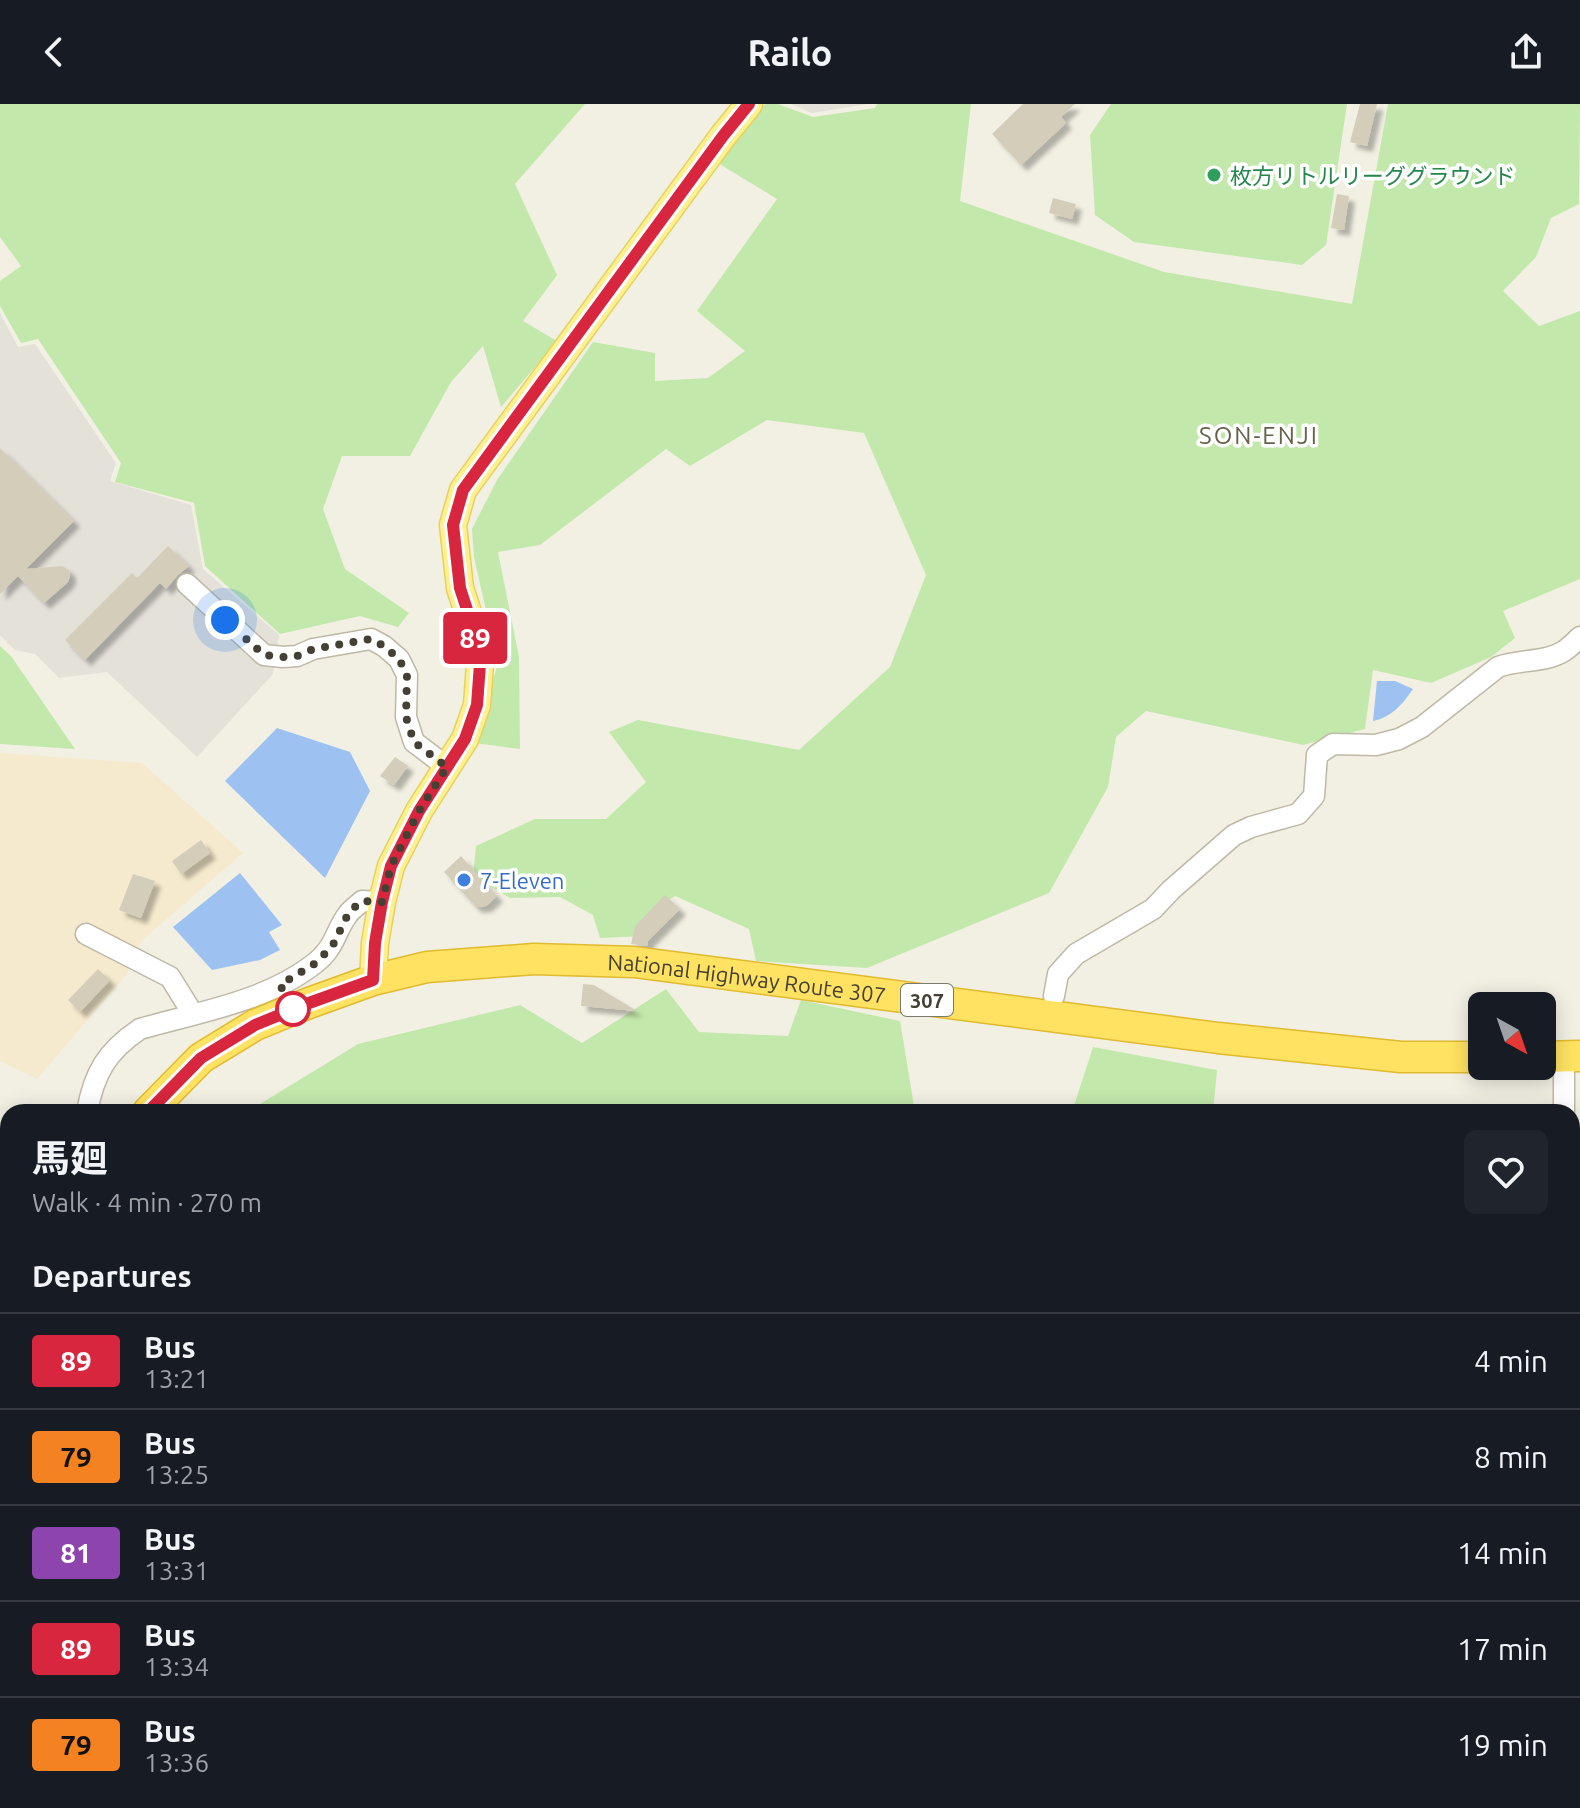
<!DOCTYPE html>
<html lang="en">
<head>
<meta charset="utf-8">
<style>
	:root { --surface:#171b24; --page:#20242c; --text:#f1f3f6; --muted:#9ea1a6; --line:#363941 }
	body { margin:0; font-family:Ubuntu,"Noto Sans JP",sans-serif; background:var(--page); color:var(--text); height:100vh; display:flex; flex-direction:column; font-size:30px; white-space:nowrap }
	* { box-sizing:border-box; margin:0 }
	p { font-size:26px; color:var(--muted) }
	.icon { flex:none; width:44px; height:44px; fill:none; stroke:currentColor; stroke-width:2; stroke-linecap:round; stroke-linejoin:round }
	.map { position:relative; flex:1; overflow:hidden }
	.drawer { position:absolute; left:0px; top:1000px; width:1580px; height:704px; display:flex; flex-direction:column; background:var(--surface); border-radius:24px 24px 0 0; box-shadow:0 4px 20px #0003 }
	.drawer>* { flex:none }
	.badge { padding:0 16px; border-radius:6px; font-size:28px; line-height:52px }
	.needle { width:52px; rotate:140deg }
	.controls { position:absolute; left:1468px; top:888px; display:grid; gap:16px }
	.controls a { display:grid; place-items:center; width:88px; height:88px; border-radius:12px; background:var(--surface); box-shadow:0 4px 20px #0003; font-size:40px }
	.you { position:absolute; width:40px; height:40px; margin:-20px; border:6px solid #fff; border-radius:50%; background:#1a73e8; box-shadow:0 0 0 12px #1a73e833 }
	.map>.badge { position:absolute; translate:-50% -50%; box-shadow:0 0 0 4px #fff }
	h2 { padding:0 32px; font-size:30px; line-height:72px }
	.round { display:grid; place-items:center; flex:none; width:84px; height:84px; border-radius:12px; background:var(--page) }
	.summary { display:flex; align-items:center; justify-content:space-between; height:136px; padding:0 32px }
	h1 { font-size:38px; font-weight:700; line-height:60px }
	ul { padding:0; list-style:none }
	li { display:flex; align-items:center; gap:24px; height:96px; padding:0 32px; border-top:2px solid var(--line) }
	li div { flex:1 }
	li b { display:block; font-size:30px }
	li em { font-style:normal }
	li .badge { min-width:88px; font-weight:700; text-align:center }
	header { display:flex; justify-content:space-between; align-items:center; height:104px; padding:0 32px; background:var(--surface); font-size:36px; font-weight:700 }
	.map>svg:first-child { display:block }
	.commercial { fill:#f5eacd }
	.industrial { fill:#e4e1d9 }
	.green { fill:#c3e8ab }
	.water { fill:#9dc2f1 }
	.building { fill:#d4cdb9; filter:url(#shadow) }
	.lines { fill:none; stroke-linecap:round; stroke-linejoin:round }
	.minor-casing { stroke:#beb9a6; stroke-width:23 }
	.major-casing { stroke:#e6d15e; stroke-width:29 }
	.highway-casing { stroke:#e0ba2f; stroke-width:33 }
	.minor { stroke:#fff; stroke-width:20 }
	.major { stroke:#fff08f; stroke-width:26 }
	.highway { stroke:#ffe261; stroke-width:30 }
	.line-casing { stroke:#fff; stroke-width:18 }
	.line { stroke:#d7263d; stroke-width:12 }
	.walk { stroke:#444033; stroke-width:8; stroke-dasharray:0 14.4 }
	.leisure-dot { fill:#2e9e5b; stroke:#fff; stroke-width:3 }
	.shop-dot { fill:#3f7fe0; stroke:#fff; stroke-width:3 }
	.stop-dot { fill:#fff; stroke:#d7263d; stroke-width:4 }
	.labels { text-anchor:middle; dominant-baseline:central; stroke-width:7; stroke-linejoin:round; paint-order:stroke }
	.shield { fill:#fff; stroke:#7c7970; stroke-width:2 }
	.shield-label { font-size:20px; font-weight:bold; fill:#444033 }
	.leisure-label { font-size:22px; fill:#27864d; stroke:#fff; text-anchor:start }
	.shop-label { font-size:22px; fill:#366cbe; stroke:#fff; text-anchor:start }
	.street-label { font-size:22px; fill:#444033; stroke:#fff }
	.neighbourhood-label { font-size:24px; letter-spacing:2px; fill:#67604a; stroke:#fff }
</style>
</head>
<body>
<header><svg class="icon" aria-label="back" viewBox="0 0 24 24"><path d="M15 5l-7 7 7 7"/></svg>Railo<svg class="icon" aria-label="share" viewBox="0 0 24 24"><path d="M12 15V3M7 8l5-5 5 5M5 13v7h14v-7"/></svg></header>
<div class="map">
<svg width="1580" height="1704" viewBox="0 0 1580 1704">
	<defs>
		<filter id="shadow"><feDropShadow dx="6" dy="6" stdDeviation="2" flood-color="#0004"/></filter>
	</defs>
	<rect width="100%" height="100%" fill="#f2f0e3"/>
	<path class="commercial" d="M 0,649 L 142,659 L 243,749 L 141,837 L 126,871 L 37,975 L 0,957 Z"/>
	<path class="industrial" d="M 791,0 L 868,0 L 812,9 Z
		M 0,209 L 18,243 L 35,240 L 116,359 L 110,377 L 191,401 L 203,465 L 279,531 L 273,570 L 197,653 L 107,568 L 59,574 L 35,550 L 15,546 L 0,531 Z"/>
	<path class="green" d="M 0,0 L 585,0 L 515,80 L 557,171 L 523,217 L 557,237 L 501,303 L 483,242 L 451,278 L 410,352 L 342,352 L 323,405 L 345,465 L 409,509 L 398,523 L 360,512 L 280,530 L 205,462 L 194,399 L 115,378 L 121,359 L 38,235 L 21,239 L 0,202 L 0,177 L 21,162 L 0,133 Z
		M 765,0 L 778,0 L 813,13 L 875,4 L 877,0 L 971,0 L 960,97 L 1164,168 L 1352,200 L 1388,0 L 1580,0 L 1579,100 L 1551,114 L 1536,153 L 1503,187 L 1539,222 L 1580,207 L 1580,475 L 1503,507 L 1515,534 L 1491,553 L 1431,579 L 1373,566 L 1365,625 L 1303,641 L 1146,607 L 1116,633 L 1108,683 L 1049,789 L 867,864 L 756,857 L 749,825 L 675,792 L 644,813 L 644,832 L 600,834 L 593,811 L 560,793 L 510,794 L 473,772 L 476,742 L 535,715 L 606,715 L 646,678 L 609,628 L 638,616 L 799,646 L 890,563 L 926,471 L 864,329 L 767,316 L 690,362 L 666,345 L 540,441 L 498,448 L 519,553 L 520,645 L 474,639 L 498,559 L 474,453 L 472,425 L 497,376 L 593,238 L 655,249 L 655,277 L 708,274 L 745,247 L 697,207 L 777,95 L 718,59 Z
		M 1111,0 L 1347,0 L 1326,141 L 1302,161 L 1134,138 L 1095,111 L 1090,31 Z
		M 0,542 L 11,552 L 75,645 L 0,640 Z
		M 666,885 L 699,928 L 788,932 L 801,896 L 900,917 L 915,1008 L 247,1008 L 358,940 L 520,901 L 582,939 Z
		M 1093,943 L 1217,966 L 1213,1008 L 1022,1008 L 1025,1003 L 1072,1008 Z
		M 1572,1199 L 1580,1199 L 1580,1704 L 274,1704 L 273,1696 L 1572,1696 Z"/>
	<path class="water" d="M 1377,577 L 1395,577 L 1413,585 C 1402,601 1392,613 1373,617 Z
		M 277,624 L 350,648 L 370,687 L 325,774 L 225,677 Z
		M 240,769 L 282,821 L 269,828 L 280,846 L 260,856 L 212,866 L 173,823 Z"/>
	<path class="building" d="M 1023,0 L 1075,0 L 1061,13 L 1066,19 L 1021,61 L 992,30 Z
		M 1360,0 L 1377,0 L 1367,42 L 1350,38 Z
		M 1337,90 L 1349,92 L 1344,126 L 1331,124 Z
		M 1053,94 L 1076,100 L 1072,115 L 1049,109 Z
		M 0,344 L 74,417 L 26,465 L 62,462 L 69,466 L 70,472 L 68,478 L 44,499 L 18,472 L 0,490 Z
		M 168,442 L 189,462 L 178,471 L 166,485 L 160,479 L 85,556 L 65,536 L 132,469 L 137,474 Z
		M 395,653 L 408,662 L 394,681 L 380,672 Z
		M 201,736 L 210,749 L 181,770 L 172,757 Z
		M 461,752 L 497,792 L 486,802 L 476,803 L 444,768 Z
		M 133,770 L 155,777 L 141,814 L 119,806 Z
		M 665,791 L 680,805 L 648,837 L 647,842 L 631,840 L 635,822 Z
		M 98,865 L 110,876 L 80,908 L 68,896 Z
		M 583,880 L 594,881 L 637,907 L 581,902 Z"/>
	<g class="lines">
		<defs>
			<path id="minor" d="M 187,480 L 264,551 L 283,553 L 297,552 L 313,545 L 371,535 L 384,542 L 399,555 L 407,571 L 406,613 L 414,638 L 447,663
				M 86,830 L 170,873 L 193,910
				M 1054,892 L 1058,870 L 1076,850 L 1153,805 L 1171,786 L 1234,731 L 1251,723 L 1298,710 L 1314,692 L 1317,651 L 1333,640 L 1376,641 L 1399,635 L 1422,623 L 1498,563 C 1519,555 1545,559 1564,547 C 1570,543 1575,538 1580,533
				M 87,1008 C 94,969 107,947 140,925 C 198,908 265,898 314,860 C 336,843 334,829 348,810 C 352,805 358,801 362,797 L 382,798
				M 1564,1008 L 1564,953"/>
			<path id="major" d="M 373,876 L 375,839 L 382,798 L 391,762 L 419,707 L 465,635 L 477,601 L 480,560 L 473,524 L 460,484 L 453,421 L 463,386 L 723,32 L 749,0"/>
			<g id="highway">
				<path d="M 1542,953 L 1580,952"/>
				<path id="s1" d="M 148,1008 L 201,954 L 255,921 L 309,899 L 373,876 L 427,863 L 534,855 L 634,858 L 1218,934 L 1401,953 L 1482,953"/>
				<path d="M 0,1688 L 8,1681"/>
			</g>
		</defs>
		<use href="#minor" class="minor-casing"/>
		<use href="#major" class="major-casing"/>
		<use href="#highway" class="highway-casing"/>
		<use href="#minor" class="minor"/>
		<use href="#major" class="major"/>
		<use href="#highway" class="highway"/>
	</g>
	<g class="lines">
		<defs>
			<path id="line" d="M 148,1008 L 201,954 L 255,921 L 309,899 L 373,876 L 375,839 L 382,798 L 391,762 L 419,707 L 465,635 L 477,601 L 480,560 L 473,524 L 460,484 L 453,421 L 463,386 L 723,32 L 749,0"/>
		</defs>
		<use href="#line" class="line-casing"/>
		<use href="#line" class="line"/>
		<path class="walk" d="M 225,516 L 264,551 L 283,553 L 297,552 L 313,545 L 371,535 L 384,542 L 399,555 L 407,571 L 406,613 L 414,638 L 447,663 L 419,707 L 391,762 L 382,798 L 362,797 L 349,808 L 332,843 L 314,860 L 280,881 L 293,905"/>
	</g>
	<circle class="leisure-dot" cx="1214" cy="71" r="8"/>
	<circle class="shop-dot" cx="464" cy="776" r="8"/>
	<circle class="stop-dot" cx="293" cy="905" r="16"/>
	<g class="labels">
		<rect class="shield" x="901" y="880" width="52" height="32" rx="6"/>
		<g class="shield-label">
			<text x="927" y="896">307</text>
		</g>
		<g class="leisure-label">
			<text x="1230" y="71">枚方リトルリーググラウンド</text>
		</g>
		<g class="shop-label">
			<text x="480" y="776">7-Eleven</text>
		</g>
		<g class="street-label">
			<text stroke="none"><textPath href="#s1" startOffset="642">National Highway Route 307</textPath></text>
		</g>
		<g class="neighbourhood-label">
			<text x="1259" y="331">SON-ENJI</text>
		</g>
	</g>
</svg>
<div class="controls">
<a><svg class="needle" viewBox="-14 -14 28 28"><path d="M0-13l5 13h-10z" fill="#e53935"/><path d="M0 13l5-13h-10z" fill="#9ea1a6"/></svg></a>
</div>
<div class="you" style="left:225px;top:516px"></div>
<b class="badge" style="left:475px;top:534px;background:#d7263d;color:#fff">89</b>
<section class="drawer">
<div class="summary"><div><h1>馬廻</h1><p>Walk · 4 min · 270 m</p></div><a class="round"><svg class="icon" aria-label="heart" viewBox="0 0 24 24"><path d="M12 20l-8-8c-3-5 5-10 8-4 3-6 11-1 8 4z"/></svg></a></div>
<h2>Departures</h2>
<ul>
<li><span class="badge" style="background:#d7263d;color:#fff">89</span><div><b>Bus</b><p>13:21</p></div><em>4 min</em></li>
<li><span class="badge" style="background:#f58220;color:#111">79</span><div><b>Bus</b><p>13:25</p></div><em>8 min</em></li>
<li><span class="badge" style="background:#8e44ad;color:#fff">81</span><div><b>Bus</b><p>13:31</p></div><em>14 min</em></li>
<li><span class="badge" style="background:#d7263d;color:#fff">89</span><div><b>Bus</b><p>13:34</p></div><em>17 min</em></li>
<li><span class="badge" style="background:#f58220;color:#111">79</span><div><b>Bus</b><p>13:36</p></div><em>19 min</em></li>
</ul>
</section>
</div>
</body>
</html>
